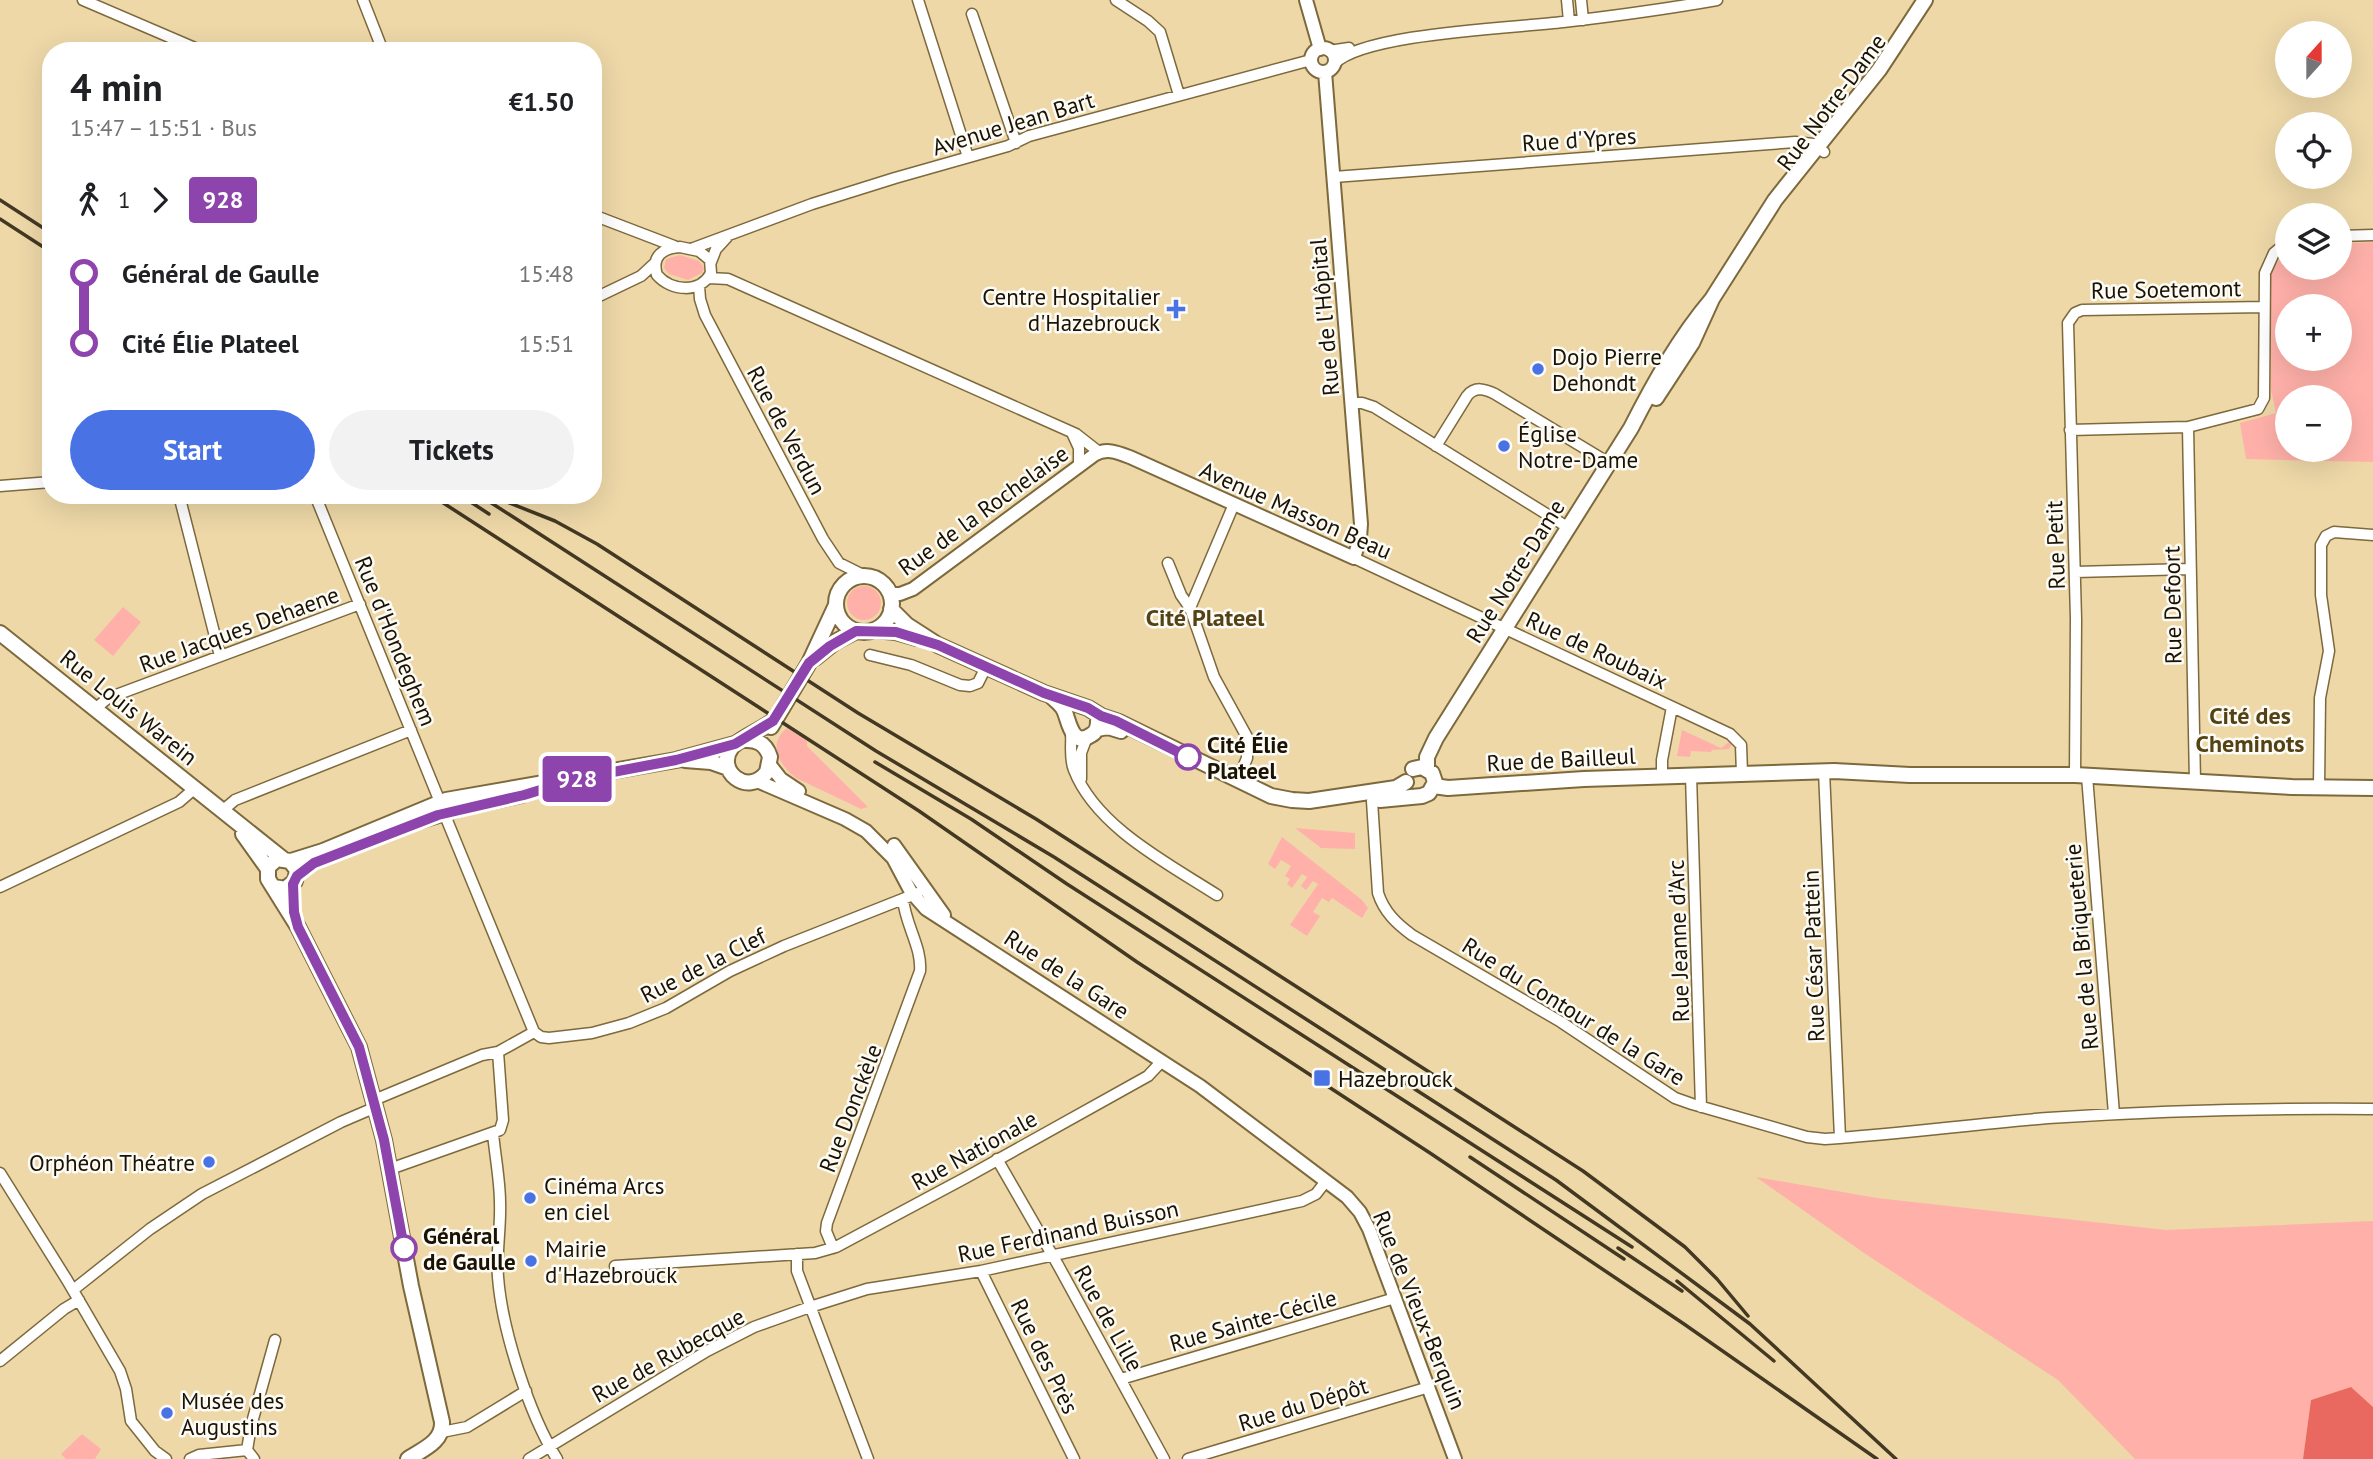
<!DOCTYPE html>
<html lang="en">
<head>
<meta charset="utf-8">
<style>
	:root { --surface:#fff; --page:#f2f2f2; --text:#202124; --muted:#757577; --accent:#4973e5 }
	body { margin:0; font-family:"PT Sans",sans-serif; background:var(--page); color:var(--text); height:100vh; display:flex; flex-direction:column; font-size:26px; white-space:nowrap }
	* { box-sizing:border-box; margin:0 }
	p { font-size:23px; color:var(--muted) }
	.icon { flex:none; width:38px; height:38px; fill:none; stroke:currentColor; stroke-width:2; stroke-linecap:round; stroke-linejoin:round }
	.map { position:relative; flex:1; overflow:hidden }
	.panel { position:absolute; left:42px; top:42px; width:560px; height:462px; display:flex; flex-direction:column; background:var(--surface); border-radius:28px; box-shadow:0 7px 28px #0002 }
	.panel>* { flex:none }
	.badge { padding:0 14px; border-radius:5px; font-size:24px; line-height:46px }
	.needle { width:46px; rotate:21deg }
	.controls { position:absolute; left:2275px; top:21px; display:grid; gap:14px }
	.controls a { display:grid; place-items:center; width:77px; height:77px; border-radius:50%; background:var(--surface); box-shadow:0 7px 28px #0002; font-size:35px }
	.map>.badge { position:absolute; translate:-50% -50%; box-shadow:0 0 0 4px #fff }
	.legs { display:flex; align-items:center; gap:10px; height:77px; padding:0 28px; font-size:23px }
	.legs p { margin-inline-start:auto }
	.overview { display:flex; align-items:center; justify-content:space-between; height:119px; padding:0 28px }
	h1 { font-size:38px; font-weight:600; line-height:52px }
	.button { display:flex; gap:14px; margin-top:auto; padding:14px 28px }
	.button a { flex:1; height:80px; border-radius:42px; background:var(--accent); color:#fff; font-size:28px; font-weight:600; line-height:80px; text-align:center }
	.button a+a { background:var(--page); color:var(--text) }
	ul { padding:0 28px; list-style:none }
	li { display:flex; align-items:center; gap:24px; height:70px; font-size:26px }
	li i { display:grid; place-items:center; width:10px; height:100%; margin:0 9px; background:currentColor }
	li i::after { content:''; width:18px; height:18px; margin:-9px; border:5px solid; border-radius:50%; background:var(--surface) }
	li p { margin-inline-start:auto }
	li:first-child i { background:linear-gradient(#0000 50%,currentColor 0) }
	li:last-child i { background:linear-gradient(currentColor 50%,#0000 0) }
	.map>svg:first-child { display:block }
	.green { fill:#ffb1a9; fill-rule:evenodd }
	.forest { fill:#e96860 }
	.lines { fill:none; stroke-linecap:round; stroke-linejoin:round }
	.minor-casing { stroke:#7d693c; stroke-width:13 }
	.tertiary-casing { stroke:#7d693c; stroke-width:16 }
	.secondary-casing { stroke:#7d693c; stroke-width:18 }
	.minor { stroke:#fff; stroke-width:10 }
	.tertiary { stroke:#fff; stroke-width:12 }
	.secondary { stroke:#fff; stroke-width:14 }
	.rail { stroke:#433822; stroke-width:3.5 }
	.line-1-casing { stroke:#fff; stroke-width:16 }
	.line-1 { stroke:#8e44ad; stroke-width:10 }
	.poi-dot { fill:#4973e5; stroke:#fdfbf6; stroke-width:2.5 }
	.stop-1-dot { fill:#fff; stroke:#8e44ad; stroke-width:3.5 }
	.labels { text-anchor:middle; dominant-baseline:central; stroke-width:5; stroke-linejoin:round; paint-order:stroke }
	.street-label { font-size:23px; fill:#1a1202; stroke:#fdfbf6 }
	.poi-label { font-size:23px; fill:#1a1202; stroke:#fdfbf6; text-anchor:start }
	.stop-label { font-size:23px; font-weight:bold; fill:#1a1202; stroke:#fdfbf6; text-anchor:start }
	.neighbourhood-label { font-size:24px; font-weight:bold; fill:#544214; stroke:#fdfbf6 }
</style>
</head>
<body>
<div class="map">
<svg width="2373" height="1459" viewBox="0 0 2373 1459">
	<rect width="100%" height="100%" fill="#eed8a8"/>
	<path class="green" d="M 2373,242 L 2373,462 L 2246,459 L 2240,423 L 2276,413 L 2271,390 L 2271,271 L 2287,250 L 2287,268 L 2340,268 L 2340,244 ZM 2287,306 L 2340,306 L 2340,359 L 2287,359 ZM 2287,397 L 2340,397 L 2340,450 L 2287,450 Z
		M 680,255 L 699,261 L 704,268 L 702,273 L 688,280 L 669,274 L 664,268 L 666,259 Z
		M847 603a17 17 0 1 1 34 0a17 17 0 1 1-34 0Z
		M 123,607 L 141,622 L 113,656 L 94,640 Z
		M 787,728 L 807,741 L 807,746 L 868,807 L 861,809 L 796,778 C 779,765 767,744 787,728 Z
		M 1682,730 L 1721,748 L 1729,742 L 1732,744 L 1729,749 L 1712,750 L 1711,752 L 1691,751 L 1690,757 L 1677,756 Z
		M 1295,828 L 1355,833 L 1355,849 L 1321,848 Z
		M 1282,837 L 1362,900 L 1368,908 L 1362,918 L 1332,898 L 1329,902 L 1322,898 L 1313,912 L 1320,916 L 1307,936 L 1290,925 L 1318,884 L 1313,881 L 1306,890 L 1301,886 L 1307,877 L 1302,874 L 1292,888 L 1287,884 L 1290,879 L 1285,876 L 1291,866 L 1281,860 L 1275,869 L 1268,864 Z
		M 1756,1177 L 1877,1198 L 2166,1230 L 2373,1221 L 2373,1407 L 2351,1387 L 2311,1400 L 2303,1459 L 2135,1459 L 2058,1380 L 1864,1253 Z
		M 82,1434 L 101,1449 L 95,1459 L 66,1459 L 61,1454 Z"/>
	<path class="forest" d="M 2351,1387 L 2373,1407 L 2373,1459 L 2303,1459 L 2311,1400 Z"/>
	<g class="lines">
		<defs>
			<path id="minor" d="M 83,0 L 202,51
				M 363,0 L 383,51
				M 918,0 L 968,157
				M 1116,0 L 1148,21 L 1160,32 L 1179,95
				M 1567,0 L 1569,21
				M 1581,0 L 1583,20
				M 972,14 L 1016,143
				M 1329,51 L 1349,48
				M 1334,64 C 1363,33 1515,28 1563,22 C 1614,16 1666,9 1717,0
				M 1334,177 L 1795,142 L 1813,144 L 1824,152
				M 593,215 L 674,246
				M 2340,236 L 2373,235
				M 680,247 L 699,251 L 710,260 L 711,273 C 700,294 671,291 657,275 C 651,256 663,248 680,247 Z
				M 691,249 L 812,204 L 895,178 L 1008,146 L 1029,136 L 1311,60
				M 711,262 L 716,249 L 727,237
				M 709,278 L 728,279 L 1076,434 L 1099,452
				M 699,285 L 700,299 L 705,315 L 823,539 L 839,563 L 865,576
				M 593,299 L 641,276 L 654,264
				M 1352,403 L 1362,403 L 1374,407 L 1569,528
				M 2188,427 L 2195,782
				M 2070,430 L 2188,427 L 2258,409 L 2264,398 L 2265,273 L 2274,253 L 2287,242
				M 1073,435 L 1079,448 L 1079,467
				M 1436,446 L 1467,396 C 1475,386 1485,389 1495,394 L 1609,463
				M 0,486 L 51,482
				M 179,495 L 220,656
				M 315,495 L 440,802
				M 1234,504 L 1190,608 L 1214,677 L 1247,737 L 1247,758 L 1238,780
				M 1354,558 L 1730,734 L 1741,745 L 1742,773
				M 1168,563 L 1181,595 L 1190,608
				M 2075,572 L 2190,569
				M 870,655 L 911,665 L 960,685 L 970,686 L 978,683 L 986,667
				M 95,709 L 108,698 L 360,604
				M 1071,732 C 1072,745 1069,758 1074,770 C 1096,827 1169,864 1217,895
				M 1824,771 L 1840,1138
				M 1691,775 L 1701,1107
				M 2075,775 L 2076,619 L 2068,323 L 2075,313 L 2082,310 L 2264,307
				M 1662,776 L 1662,760 L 1672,707
				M 2087,776 L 2114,1114
				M 1081,779 L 1081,753 L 1087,737
				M 2319,788 L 2320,698 L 2329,651 L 2321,595 L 2321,545 L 2326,536 L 2334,532 L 2373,535
				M 1372,801 L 1378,893 C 1384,912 1397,924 1412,935 L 1561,1022 L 1675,1098 L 1692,1104 L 1807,1137 L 1825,1139 C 1900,1134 1974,1124 2048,1118 C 2157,1111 2264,1108 2373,1109
				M 222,811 L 235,800 L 411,730
				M 444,813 L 534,1032
				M 0,887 L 179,802 L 194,789
				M 534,1032 L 541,1037 L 549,1038 L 592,1033 L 629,1023 L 666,1008 L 730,971 L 784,946 L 918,893
				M 374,1100 L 482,1055 L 498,1052 L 534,1032
				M 493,1133 C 495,1156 500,1180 500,1203 C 501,1228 496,1252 498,1277 C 502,1330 529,1414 557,1459
				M 997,1159 L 1058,1265 L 1164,1459
				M 390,1169 L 500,1130 L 503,1120 L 498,1052
				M 0,1173 L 67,1280 L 120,1371 L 126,1389 L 131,1421 L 155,1451 L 166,1459
				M 833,1248 L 826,1231 L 827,1223 L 920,971 C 922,947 905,924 903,899
				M 797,1254 L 797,1271 L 868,1459
				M 615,1266 L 815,1253 L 836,1247 L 965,1178 L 1148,1076 L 1162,1061
				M 981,1271 L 1074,1459
				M 73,1290 L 150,1229 L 202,1194 L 341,1122 L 376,1107
				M 0,1361 L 64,1309 L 79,1300
				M 1121,1379 L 1395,1298
				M 442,1432 L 467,1427 L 526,1391
				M 247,1450 L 251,1426 L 275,1340
				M 190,1459 L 199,1455 L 247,1450 L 254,1459
				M 529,1459 L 707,1351 L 754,1327 L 810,1307 L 867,1289 L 981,1271 L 1302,1201 L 1316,1194 L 1326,1181
				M 1188,1459 L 1429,1387"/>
			<path id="tertiary" d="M 1306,0 L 1320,49
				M1311 60a12 12 0 1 1 24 0a12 12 0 1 1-24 0Z
				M 890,594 L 900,594 L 913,589 L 1094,455 C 1107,447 1119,453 1132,458 L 1354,558 L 1360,538 L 1361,524 L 1325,72
				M 770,765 L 781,779 L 799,791
				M 757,781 L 845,819 L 866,831 L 893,858 L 911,892 L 926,909 L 1200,1086 L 1347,1197 L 1360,1212 L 1369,1229 L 1455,1459
				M 894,845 L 944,915"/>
			<path id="secondary" d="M 1656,398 L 1692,343 L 1712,299 L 1775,200 L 1879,70 L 1925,0
				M836 604a28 28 0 1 1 56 0a28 28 0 1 1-56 0Z
				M 891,609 L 907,625 L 938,645 L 1044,693 L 1088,708 L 1101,716 L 1119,722 L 1271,796 L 1292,800 L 1309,801 L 1396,788 L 1406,782
				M 874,630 L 896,632 L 917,638
				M 0,633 L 283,859
				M 815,658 L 835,642 L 856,631
				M 1052,697 C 1056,701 1061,704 1064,710 C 1069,720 1071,748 1091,735 C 1097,732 1098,727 1098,721
				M 771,727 L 809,663 L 836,605
				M 1097,729 L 1108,727 L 1121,731
				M 744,740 C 757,739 766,744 770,757 L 767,772 C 748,798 714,770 732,747 C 738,740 763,729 773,721
				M 685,760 L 711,762 L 728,768
				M 1427,769 L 1427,757 L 1436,738 L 1631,428 C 1654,383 1679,338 1712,299
				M 1434,786 L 1448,788 L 1584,779 L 1834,771 L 1910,775 L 2075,775 L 2292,787 L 2373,788
				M 1380,800 L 1422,796 L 1429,793 L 1435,782 L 1432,773 L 1422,767 L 1413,769
				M 406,825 L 465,807 L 521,795
				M 243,834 L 268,869
				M 291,861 L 323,851 L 446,800 L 676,760 L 735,744
				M 274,887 L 285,889 L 295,881 L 297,870 L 290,861 L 277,859 L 268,867 L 268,879 L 298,927 L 359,1047 L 384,1140 L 411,1286 L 442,1422 C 443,1442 423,1449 408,1459"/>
		</defs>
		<use href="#minor" class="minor-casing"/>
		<use href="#tertiary" class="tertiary-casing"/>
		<use href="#secondary" class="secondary-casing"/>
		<use href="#minor" class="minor"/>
		<use href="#tertiary" class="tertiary"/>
		<use href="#secondary" class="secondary"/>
		<path class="rail" d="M 0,200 L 51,233
			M 0,219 L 51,252
			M 431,495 L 919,811 L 1137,962 L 1430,1153 L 1684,1324 L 1877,1459
			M 460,495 L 489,514
			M 479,495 L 876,751 L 1054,857 L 1556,1180 L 1750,1324 L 1896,1459
			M 492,496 L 555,521 L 597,544 L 858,713 L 1036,819 L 1583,1171 L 1685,1247 L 1717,1279 L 1748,1316
			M 875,762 L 971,819 L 1067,884 L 1632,1247
			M 1470,1157 L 1624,1259
			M 1618,1248 L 1682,1291
			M 1677,1281 L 1774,1361"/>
	</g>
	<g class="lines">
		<defs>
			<path id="line-1" d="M 404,1248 L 384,1140 L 359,1047 L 298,927 L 294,912 L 293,884 L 297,876 L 314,863 L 438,815 L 524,795 L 576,779 L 676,760 L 735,744 L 773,721 L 809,663 L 830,646 L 856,631 L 896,632 L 938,645 L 1044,693 L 1088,708 L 1101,716 L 1116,721 L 1188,757"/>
		</defs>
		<use href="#line-1" class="line-1-casing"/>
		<use href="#line-1" class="line-1"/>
	</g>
	<g class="poi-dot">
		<path d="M1172.5 298.5h7v7h7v7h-7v7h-7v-7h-7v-7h7z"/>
		<circle cx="1538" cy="369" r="7"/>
		<circle cx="1504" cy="446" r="7"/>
		<rect x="1313" y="1069" width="18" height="18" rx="3.5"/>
		<circle cx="209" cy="1162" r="7"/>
		<circle cx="530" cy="1198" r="7"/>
		<circle cx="531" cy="1261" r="7"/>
		<circle cx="167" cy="1413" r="7"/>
	</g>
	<g class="stop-1-dot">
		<circle cx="1188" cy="757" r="12"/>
		<circle cx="404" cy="1248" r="12"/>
	</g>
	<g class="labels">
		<g class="street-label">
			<text transform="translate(1831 102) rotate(-53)">Rue Notre-Dame</text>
			<text transform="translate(1013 123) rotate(-17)">Avenue Jean Bart</text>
			<text transform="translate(1579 139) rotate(-4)">Rue d'Ypres</text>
			<text transform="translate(2166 289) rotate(-1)">Rue Soetemont</text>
			<text transform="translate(1324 317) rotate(-95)">Rue de l'Hôpital</text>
			<text transform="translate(787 430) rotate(62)">Rue de Verdun</text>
			<text transform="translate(983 510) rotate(-36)">Rue de la Rochelaise</text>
			<text transform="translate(1296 510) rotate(24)">Avenue Masson Beau</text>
			<text transform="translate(2055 545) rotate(-92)">Rue Petit</text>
			<text transform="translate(1515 571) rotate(-58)">Rue Notre-Dame</text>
			<text transform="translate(2172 605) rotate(-91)">Rue Defoort</text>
			<text transform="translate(239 629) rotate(-20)">Rue Jacques Dehaene</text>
			<text transform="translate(396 641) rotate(68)">Rue d'Hondeghem</text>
			<text transform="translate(1597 650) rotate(25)">Rue de Roubaix</text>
			<text transform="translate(129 707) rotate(39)">Rue Louis Warein</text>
			<text transform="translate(1561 759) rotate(-3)">Rue de Bailleul</text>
			<text transform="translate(1678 941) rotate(-92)">Rue Jeanne d'Arc</text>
			<text transform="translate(2081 947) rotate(-95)">Rue de la Briqueterie</text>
			<text transform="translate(1813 956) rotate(-92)">Rue César Pattein</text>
			<text transform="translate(703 965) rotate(-27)">Rue de la Clef</text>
			<text transform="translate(1067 974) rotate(33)">Rue de la Gare</text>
			<text transform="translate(1574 1011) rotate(32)">Rue du Contour de la Gare</text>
			<text transform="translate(850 1108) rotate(-69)">Rue Donckèle</text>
			<text transform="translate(974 1150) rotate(-29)">Rue Nationale</text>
			<text transform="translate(1068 1231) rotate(-12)">Rue Ferdinand Buisson</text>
			<text transform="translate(1420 1310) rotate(68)">Rue de Vieux-Berquin</text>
			<text transform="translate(1109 1318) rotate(61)">Rue de Lille</text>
			<text transform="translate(1253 1320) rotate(-16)">Rue Sainte-Cécile</text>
			<text transform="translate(668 1355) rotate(-29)">Rue de Rubecque</text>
			<text transform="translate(1045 1356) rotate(64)">Rue des Près</text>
			<text transform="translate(1303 1404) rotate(-17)">Rue du Dépôt</text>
		</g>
		<g class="poi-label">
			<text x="1160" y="296" text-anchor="end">Centre Hospitalier<tspan x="1160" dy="26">d'Hazebrouck</tspan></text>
			<text x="1552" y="356">Dojo Pierre<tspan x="1552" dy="26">Dehondt</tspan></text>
			<text x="1518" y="433">Église<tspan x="1518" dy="26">Notre-Dame</tspan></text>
			<text x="1338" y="1078">Hazebrouck</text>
			<text x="195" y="1162" text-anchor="end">Orphéon Théatre</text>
			<text x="544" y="1185">Cinéma Arcs<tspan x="544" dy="26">en ciel</tspan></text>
			<text x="545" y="1248">Mairie<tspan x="545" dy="26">d'Hazebrouck</tspan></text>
			<text x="181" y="1400">Musée des<tspan x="181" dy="26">Augustins</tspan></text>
		</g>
		<g class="stop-label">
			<text x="1207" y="744">Cité Élie<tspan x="1207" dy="26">Plateel</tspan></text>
			<text x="423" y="1235">Général<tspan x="423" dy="26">de Gaulle</tspan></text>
		</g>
		<g class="neighbourhood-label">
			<text x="1205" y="617">Cité Plateel</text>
			<text x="2250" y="715">Cité des<tspan x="2250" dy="28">Cheminots</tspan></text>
		</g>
	</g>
</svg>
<div class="controls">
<a><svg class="needle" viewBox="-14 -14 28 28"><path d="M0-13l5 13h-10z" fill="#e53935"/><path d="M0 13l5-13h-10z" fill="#757577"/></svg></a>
<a><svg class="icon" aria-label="locate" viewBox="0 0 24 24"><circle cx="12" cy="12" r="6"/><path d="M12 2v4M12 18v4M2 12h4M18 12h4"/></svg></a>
<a><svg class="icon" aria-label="layers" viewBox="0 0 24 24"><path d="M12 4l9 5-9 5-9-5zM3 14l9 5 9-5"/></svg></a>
<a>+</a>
<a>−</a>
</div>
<b class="badge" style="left:577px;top:779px;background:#8e44ad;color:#fff">928</b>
<section class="panel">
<div class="overview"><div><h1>4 min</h1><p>15:47 – 15:51 · Bus</p></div><b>€1.50</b></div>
<div class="legs"><svg class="icon" aria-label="walk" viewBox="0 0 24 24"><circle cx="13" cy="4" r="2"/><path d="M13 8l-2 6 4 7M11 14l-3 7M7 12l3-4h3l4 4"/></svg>1<svg class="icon" aria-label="forward" viewBox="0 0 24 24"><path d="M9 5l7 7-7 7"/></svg><b class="badge" style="background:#8e44ad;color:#fff">928</b></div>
<ul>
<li><i style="color:#8e44ad"></i><b>Général de Gaulle</b><p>15:48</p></li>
<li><i style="color:#8e44ad"></i><b>Cité Élie Plateel</b><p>15:51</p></li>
</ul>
<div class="button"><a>Start</a><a>Tickets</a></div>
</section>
</div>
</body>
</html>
